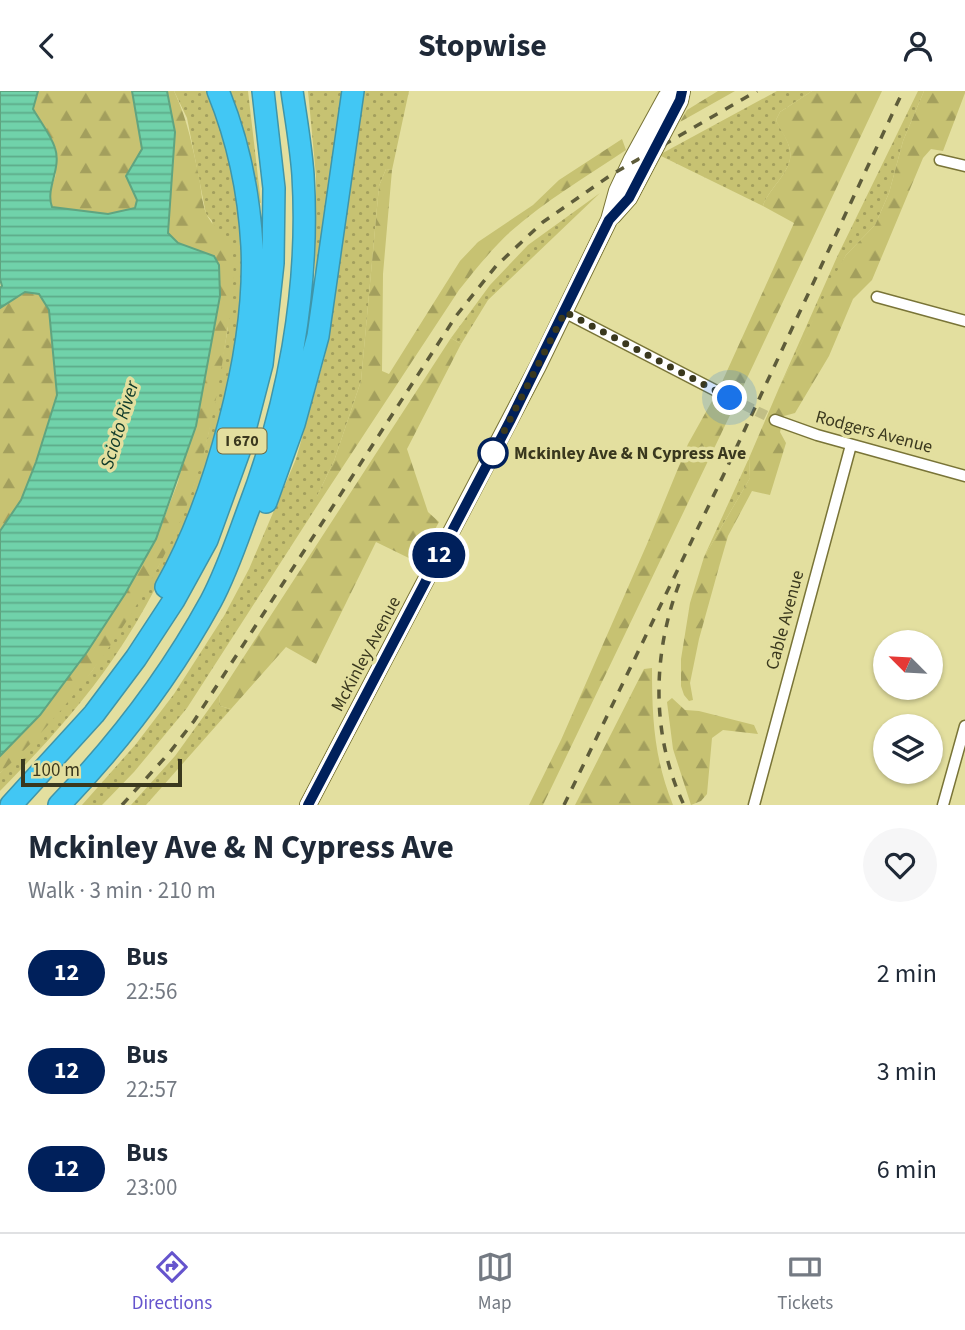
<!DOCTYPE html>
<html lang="en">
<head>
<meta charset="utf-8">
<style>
	:root { --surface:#fff; --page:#f6f6f7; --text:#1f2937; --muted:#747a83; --line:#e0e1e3; --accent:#6554cd }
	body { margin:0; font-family:"Source Sans 3",sans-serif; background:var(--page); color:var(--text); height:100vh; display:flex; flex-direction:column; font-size:26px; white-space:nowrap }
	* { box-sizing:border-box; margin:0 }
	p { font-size:23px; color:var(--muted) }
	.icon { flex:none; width:38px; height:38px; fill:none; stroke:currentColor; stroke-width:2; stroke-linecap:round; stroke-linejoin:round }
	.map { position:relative; height:714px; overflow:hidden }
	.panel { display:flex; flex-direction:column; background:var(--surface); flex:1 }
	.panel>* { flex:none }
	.badge { padding:0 14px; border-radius:23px; font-size:24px; line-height:46px }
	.needle { width:46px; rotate:294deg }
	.controls { position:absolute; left:873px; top:539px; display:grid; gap:14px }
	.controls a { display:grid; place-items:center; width:70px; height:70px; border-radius:50%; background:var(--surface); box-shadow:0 2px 5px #0004; font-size:35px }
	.scale { position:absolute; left:21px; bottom:18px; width:161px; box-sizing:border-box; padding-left:7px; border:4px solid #3a381e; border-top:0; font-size:19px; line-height:24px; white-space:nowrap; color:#3a381e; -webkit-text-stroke:5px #e3df9f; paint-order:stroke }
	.you { position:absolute; width:35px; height:35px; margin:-18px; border:5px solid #fff; border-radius:50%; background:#1a73e8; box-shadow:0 0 0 10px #1a73e833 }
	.map>.badge { position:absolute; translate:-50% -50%; box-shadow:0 0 0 4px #fff }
	.round { display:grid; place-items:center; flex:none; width:74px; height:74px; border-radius:37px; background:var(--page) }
	.headline { display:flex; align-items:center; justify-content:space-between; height:119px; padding:0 28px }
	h1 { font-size:33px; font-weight:700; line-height:52px }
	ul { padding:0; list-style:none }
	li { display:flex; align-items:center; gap:21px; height:98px; padding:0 28px }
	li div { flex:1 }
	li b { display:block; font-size:26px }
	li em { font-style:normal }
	li .badge { min-width:77px; font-weight:700; text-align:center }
	header { display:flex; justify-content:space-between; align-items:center; height:91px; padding:0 28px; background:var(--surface); font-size:32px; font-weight:700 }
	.tabs { display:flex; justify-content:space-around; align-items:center; height:98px; border-top:2px solid var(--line); background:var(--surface); font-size:19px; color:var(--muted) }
	.tabs a { display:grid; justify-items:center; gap:4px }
	.tabs .selected { color:var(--accent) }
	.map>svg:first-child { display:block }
	.green { fill:url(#green-dots) }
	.forest { fill:url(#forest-firs) }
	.water { fill:url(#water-rules); stroke:#60a480; stroke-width:2 }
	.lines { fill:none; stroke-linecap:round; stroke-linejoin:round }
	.street-tunnel { stroke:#c1be85; stroke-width:10; stroke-dasharray:10 5; stroke-linecap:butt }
	.street-casing { stroke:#797437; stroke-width:13 }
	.secondary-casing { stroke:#797437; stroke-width:18 }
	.highway-casing { stroke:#3f95a9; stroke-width:24 }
	.street { stroke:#fff; stroke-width:10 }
	.secondary { stroke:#fff; stroke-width:16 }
	.highway { stroke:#42c7f4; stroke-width:21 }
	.rail { stroke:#5e5c3a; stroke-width:3.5; stroke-dasharray:9 9; stroke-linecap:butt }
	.line-casing { stroke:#fff; stroke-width:16 }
	.line { stroke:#00205b; stroke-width:10 }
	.walk { stroke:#3a381e; stroke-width:7; stroke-dasharray:0 12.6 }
	.stop-dot { fill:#fff; stroke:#00205b; stroke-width:3.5 }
	.labels { text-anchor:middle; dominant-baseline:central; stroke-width:7; stroke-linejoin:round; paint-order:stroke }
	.shield { fill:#e3df9f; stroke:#6d6a45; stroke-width:2 }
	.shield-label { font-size:16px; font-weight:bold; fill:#3a381e }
	.street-label { font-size:18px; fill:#3a381e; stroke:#e3df9f }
	.stop-label { font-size:18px; font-weight:bold; fill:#3a381e; stroke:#e3df9f; text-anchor:start }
	.water-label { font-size:19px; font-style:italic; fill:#0e3a2a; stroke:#e3df9f }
</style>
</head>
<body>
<header><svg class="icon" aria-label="back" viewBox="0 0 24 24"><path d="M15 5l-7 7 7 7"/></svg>Stopwise<svg class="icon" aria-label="person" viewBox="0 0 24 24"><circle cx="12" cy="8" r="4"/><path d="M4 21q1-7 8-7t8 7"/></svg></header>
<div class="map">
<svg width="965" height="714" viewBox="0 0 965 714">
	<defs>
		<pattern id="green-dots" width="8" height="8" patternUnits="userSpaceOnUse" patternTransform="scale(1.75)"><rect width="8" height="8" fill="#c7c272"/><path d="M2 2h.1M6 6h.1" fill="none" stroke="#a39f5d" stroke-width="1.8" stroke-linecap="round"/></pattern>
		<pattern id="forest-firs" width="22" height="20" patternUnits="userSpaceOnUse" patternTransform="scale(1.75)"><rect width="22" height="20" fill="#c7c272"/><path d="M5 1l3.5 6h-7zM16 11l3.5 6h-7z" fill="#a39f5d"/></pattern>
		<pattern id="water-rules" width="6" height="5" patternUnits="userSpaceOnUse" patternTransform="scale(1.75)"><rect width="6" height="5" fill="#70d2aa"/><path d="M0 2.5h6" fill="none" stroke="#5dab8a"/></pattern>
	</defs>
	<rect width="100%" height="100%" fill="#e3df9f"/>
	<path class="green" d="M 174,0 L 210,0 C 224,47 240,95 242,144 C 248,289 194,449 113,568 C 80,616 41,658 0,700 L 0,682 L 92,580 L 158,476 L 193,397 L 208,344 L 228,237 L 212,130 L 206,123 L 187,27 Z
		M 229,0 L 248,0 L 261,112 L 256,111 Z
		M 308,0 L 346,0 L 319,191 L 315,191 L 316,85 Z
		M 363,0 L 409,0 L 392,79 L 386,78 L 379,95 L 361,290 L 334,370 L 317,405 L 317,415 L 187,617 L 134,681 L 102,714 L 82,714 L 136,653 L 174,603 L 224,525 L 249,478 L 296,368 L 325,265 Z
		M 777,0 L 812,0 L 780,21 L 776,29 C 781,39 789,50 790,60 C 794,79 768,98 763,115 L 659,64 Z
		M 918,0 L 924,0 L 903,50 L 889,102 L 875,134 L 846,164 L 779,297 L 837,166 Z
		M 600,102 L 488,209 L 461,253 L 451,247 L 490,194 L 528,154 Z
		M 749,367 L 750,387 L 704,466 Z
		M 219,604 L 220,615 L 231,618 L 146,714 L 131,714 L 175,665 Z"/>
	<path class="forest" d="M 38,0 L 132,0 L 142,58 L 126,85 L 137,109 L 135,117 L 108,123 L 52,116 L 48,108 L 56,83 L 33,18 Z
		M 167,0 L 174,0 C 188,30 192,54 199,86 C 201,97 202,112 206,122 C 212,137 229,145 232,161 C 237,188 228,234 224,261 C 217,307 208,352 194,395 C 160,494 78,614 0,682 L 0,665 L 40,624 L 125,503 L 156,448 L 178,391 L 220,205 L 219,174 L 214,165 L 178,152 L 168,142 L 175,41 Z
		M 718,0 L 735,0 L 680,31 L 687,19 Z
		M 812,0 L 882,0 L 741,300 L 722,291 L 794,132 L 763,115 C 768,98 794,79 790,60 C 789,50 780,39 776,29 L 780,21 Z
		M 924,0 L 965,0 L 965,2 L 943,60 L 931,58 L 923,67 L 872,189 L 853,208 L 829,265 L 795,322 L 784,325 L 780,341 L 786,352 L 770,404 L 752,400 L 728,445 L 719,476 L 699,548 L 690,592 L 693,609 L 689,610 L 684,604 L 681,595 L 681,568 L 690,512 L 704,466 L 750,387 L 749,367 L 779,297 L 839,176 L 846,164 L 875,134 L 889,102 L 903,50 Z
		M 622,48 L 626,59 C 587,85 545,110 510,141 C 491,159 475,179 459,199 L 317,415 L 317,405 L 334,370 L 361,290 L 379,95 L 386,78 L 392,79 L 383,183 L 382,280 L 389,283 L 460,170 L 478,151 L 533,114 L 559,89 Z
		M 25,201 L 39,203 L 49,219 L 57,304 L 36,371 L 21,410 L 0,440 L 0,217 Z
		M 451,247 L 461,253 L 407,358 L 428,421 L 439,431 L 417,471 L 376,451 L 316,573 L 286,556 L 231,618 L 220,615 L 219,604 Z
		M 712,310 L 732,320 L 543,714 L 529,714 L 561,649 L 647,453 L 688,353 Z
		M 652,577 C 652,627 654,667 673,714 L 575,714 L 644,578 Z
		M 672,607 L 685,619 L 699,620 L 754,634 L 758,643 L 723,639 L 712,647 L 707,703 L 701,710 L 691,714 L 673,658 L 667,611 Z"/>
	<path class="water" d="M 0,0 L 38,0 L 33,18 C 40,30 51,44 55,57 C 62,77 45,98 52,116 L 108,123 L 135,117 L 137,109 L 126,85 L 142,58 L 132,0 L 167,0 L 175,41 L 168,142 L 178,152 L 214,165 L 219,174 L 220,205 L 196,335 L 156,448 L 125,503 L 87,561 L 40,624 L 0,665 L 0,440 L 21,409 L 36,371 L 57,304 L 49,219 L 39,203 L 25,201 L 0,217 L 0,197 L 2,195 L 0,188 Z"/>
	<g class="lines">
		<path class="street-tunnel" d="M 730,307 L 775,329"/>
		<defs>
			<path id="street" d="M 940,69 L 965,75
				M 877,206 L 965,230
				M 564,221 L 730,307
				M 775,329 L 817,344 L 965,385
				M 754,714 L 851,354
				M 943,714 L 965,635"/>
			<path id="secondary" d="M 613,125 L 629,107 L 680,10 L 682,0
				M 308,714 L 538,275 L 609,129 L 617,100 L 632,68 L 666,6 L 673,0"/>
			<path id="highway" d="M 266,411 L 294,333 L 318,245 L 353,0
				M 166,496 C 216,407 257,258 252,155 C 249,102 238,49 218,0
				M 11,714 L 94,623 L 136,567 L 174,509 L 207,449 L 240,358 L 262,273 L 273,172 L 274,97 L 263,0
				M 59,714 C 118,653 170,585 211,510 C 226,482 236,452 247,422 C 288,316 310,199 303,84 C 301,56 296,28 292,0"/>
		</defs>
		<use href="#street" class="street-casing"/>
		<use href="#secondary" class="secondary-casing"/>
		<use href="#highway" class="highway-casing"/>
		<use href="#street" class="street"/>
		<use href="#secondary" class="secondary"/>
		<use href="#highway" class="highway"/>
		<path class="rail" d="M 679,493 C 652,564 651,645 684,714
			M 122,714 L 170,661 L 194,630 L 456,225 L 496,175 L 543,131 L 611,84 L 757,0
			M 564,714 L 724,383 L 903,0"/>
	</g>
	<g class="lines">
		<defs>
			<path id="line" d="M 308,714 L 510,330 L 609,129 L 629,107 L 680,9 L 682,0"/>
		</defs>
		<use href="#line" class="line-casing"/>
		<use href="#line" class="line"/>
		<path class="walk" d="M 493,362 L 565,221 L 730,307"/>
	</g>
	<circle class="stop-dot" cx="493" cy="362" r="14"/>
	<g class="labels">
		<rect class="shield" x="217.5" y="337.5" width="49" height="25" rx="5"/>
		<g class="shield-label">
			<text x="242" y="350">I 670</text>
		</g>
		<g class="street-label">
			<text transform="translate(874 341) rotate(15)">Rodgers Avenue</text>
			<text transform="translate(785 529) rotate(-75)">Cable Avenue</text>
			<text transform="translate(366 563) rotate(-62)">McKinley Avenue</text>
		</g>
		<g class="stop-label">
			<text x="514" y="362">Mckinley Ave &amp; N Cypress Ave</text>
		</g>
		<g class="water-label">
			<text transform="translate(120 334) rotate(-73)">Scioto River</text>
		</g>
	</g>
</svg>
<div class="controls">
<a><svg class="needle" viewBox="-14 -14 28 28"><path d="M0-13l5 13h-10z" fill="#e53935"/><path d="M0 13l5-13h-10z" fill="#747a83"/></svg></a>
<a><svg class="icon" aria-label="layers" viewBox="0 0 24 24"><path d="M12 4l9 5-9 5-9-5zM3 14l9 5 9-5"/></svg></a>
</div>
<div class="scale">100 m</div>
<div class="you" style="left:730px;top:307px"></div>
<b class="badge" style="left:439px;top:464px;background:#00205b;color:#fff">12</b>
</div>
<section class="panel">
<div class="headline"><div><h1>Mckinley Ave &amp; N Cypress Ave</h1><p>Walk · 3 min · 210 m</p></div><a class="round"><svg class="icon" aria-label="heart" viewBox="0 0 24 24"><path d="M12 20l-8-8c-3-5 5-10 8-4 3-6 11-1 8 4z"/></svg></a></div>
<ul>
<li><span class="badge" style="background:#00205b;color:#fff">12</span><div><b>Bus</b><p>22:56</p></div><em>2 min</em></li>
<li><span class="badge" style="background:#00205b;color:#fff">12</span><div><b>Bus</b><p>22:57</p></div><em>3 min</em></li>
<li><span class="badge" style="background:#00205b;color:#fff">12</span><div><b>Bus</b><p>23:00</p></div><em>6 min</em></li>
</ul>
</section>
<nav class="tabs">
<a class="selected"><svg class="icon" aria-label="directions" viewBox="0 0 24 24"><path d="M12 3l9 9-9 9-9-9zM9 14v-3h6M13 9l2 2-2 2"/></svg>Directions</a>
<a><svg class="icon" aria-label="map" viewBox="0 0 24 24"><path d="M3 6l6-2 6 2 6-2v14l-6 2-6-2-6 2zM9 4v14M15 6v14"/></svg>Map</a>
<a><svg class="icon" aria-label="tickets" viewBox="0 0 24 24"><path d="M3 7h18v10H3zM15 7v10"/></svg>Tickets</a>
</nav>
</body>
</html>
